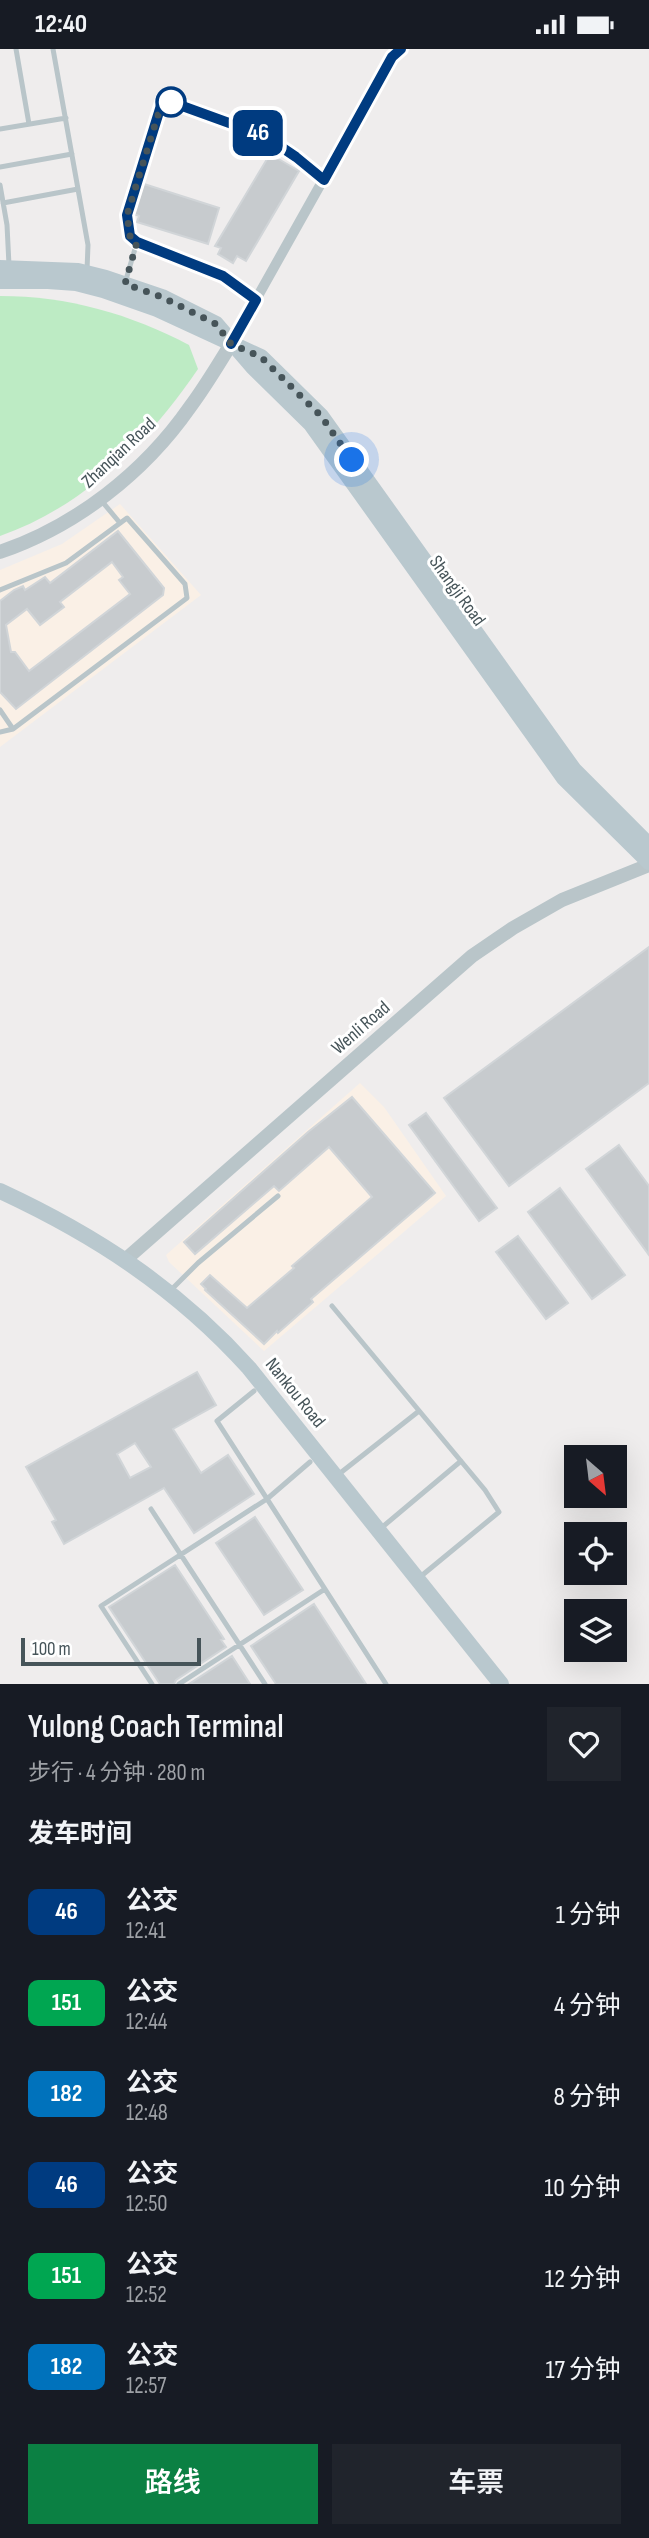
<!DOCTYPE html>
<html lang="zh">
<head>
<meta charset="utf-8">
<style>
	:root { --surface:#171b24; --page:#20242c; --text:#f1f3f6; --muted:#9ea1a6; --accent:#0b8043 }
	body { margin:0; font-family:"Sofia Sans Condensed","Noto Sans SC",sans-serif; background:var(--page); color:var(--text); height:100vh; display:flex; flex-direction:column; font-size:26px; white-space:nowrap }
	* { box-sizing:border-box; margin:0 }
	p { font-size:23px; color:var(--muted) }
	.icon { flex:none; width:38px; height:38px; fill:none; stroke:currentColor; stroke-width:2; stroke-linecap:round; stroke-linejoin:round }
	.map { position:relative; height:1635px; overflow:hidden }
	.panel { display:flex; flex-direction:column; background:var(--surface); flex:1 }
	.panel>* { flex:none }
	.badge { padding:0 14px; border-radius:10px; font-size:24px; line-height:46px }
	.needle { width:46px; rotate:152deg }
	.fabs { position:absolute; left:564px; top:1396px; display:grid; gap:14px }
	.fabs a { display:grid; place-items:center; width:63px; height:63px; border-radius:0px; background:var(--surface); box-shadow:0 7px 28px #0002; font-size:35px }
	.scale { position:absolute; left:21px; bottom:18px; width:180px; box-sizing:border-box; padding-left:7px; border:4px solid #465459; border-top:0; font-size:19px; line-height:24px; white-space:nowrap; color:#465459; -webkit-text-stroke:5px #fff; paint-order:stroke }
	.you { position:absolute; width:35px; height:35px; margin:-18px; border:5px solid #fff; border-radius:50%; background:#1a73e8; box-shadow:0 0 0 10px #1a73e833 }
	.map>.badge { position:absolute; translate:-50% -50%; box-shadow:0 0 0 4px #fff }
	h2 { padding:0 28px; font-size:26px; line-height:63px }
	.round { display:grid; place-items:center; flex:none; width:74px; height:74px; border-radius:0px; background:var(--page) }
	.overview { display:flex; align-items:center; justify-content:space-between; height:119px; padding:0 28px }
	h1 { font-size:33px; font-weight:600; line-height:52px }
	.action { display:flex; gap:14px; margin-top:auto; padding:14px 28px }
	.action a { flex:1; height:80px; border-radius:0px; background:var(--accent); color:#fff; font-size:28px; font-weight:600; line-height:80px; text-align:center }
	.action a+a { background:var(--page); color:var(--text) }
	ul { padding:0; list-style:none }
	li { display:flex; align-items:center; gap:21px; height:91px; padding:0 28px }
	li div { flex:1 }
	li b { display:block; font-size:26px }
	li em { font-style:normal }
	li .badge { min-width:77px; font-weight:700; text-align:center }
	.status { display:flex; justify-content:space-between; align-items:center; height:49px; padding:0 35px; background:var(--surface); direction:ltr }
	.status svg { height:19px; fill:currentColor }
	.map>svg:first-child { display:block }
	.commercial { fill:#faf0e6 }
	.green { fill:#bdebc4 }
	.building { fill:#c7cbce; stroke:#d1d5d8; stroke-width:2; fill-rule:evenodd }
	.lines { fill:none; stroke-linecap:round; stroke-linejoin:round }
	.service { stroke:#b9c5c9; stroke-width:5 }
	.minor { stroke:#b9c5c9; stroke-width:10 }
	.tertiary { stroke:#b9c5c9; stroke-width:14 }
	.secondary { stroke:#b9c8ce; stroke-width:16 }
	.line-casing { stroke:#fff; stroke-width:16 }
	.line { stroke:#003b80; stroke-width:10 }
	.walk { stroke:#465459; stroke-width:7; stroke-dasharray:0 12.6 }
	.stop-dot { fill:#fff; stroke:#003b80; stroke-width:3.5 }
	.labels { text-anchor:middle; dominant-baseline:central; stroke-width:6; stroke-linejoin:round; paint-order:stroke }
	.street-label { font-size:19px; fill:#465459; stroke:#fff }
</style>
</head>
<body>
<div class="status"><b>12:40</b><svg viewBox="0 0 49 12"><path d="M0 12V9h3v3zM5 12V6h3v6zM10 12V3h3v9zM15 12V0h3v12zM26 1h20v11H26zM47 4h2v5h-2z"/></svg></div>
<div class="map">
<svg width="649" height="1635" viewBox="0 0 649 1635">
	<rect width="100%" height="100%" fill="#efeded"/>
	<path class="commercial" d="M 120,455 L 201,546 L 0,698 L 0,521 L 62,495 Z
		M 360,1034 L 384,1058 L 446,1147 L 264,1302 L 169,1213 L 166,1206 Z"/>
	<path class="green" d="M 0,247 C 68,247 130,265 189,296 L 198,320 C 148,393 85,457 0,487 Z"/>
	<path class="building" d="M 270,105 L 299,122 L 246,212 L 237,207 L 233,214 L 218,205 L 221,199 L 215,197 Z
		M 144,135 L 219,159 L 208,195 L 137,173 L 139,167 L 134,165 Z
		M 118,482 L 164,539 L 163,546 L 16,660 L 0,643 L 0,552 L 14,541 L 23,537 L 25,541 L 45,528 L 50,534 ZM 112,513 L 123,528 L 119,531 L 130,545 L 29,622 L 15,603 L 11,603 L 6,576 L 27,560 L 40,576 L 64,558 L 60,553 Z
		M 649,898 L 649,1034 L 509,1137 L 444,1049 Z
		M 352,1048 L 435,1144 L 311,1250 L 313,1253 L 278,1284 L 277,1282 L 264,1295 L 205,1241 L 206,1240 L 201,1235 L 210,1226 L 247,1259 L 294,1219 L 292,1217 L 372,1148 L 329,1098 L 279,1142 L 274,1137 L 195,1205 L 184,1193 L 308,1083 Z
		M 426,1064 L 497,1159 L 479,1172 L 409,1076 Z
		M 619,1096 L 649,1137 L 649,1206 L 586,1120 Z
		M 560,1139 L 625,1226 L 592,1250 L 528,1163 Z
		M 518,1187 L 568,1254 L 546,1270 L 496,1203 Z
		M 197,1323 L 216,1356 L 173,1380 L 201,1424 L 228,1406 L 254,1445 L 194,1484 L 164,1439 L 64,1495 L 52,1473 L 56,1471 L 26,1418 ZM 135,1394 L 151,1418 L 130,1429 L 117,1405 Z
		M 255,1468 L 303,1541 L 264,1566 L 216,1494 Z
		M 175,1516 L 224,1590 L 221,1591 L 226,1598 L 176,1631 L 174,1635 L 160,1635 L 109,1558 Z
		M 314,1555 L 366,1635 L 276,1635 L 251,1597 Z
		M 232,1607 L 250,1635 L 189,1635 Z"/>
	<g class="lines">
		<path class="service" d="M 16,0 L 29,75
			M 53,0 L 88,196 L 87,221
			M 0,80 L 66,69
			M 0,118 L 72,105
			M 0,136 L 7,176 L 9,216
			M 3,154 L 78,140
			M 125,234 L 137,193
			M 256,251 L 223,227 L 137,193 L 130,187 L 127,166 L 163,50 L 265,87 L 296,108 L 323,130
			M 100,450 L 120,474
			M 0,541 L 66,514 L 127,469 L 185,535 L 187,549 L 13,680 L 0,683
			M 0,661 L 13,680
			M 170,1242 L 198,1214 L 278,1147
			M 332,1257 L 485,1441 L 499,1463 L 420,1528
			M 254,1342 L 217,1372 L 386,1635
			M 339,1425 L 419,1362
			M 151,1460 L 265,1635
			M 380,1480 L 461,1412
			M 152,1635 L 101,1557 L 267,1450 L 310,1413
			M 179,1635 L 325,1540"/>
		<path class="minor" d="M 231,295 L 392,8 L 401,0"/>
		<path class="tertiary" d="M 0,503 C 76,477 144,424 190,358 C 205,338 218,316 231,295
			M 125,1211 L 472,907 L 513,879 L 562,851 L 649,816"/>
		<path class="secondary" d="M 0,219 L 78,222 L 106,229 L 162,248 L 216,275 L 253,318 L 311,375 L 564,729 L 649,813
			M 0,232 L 48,232 L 76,234 L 103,241 L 157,260 L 261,308 L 321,367 L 574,721 L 649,796
			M 0,1142 C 95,1186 178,1240 249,1319 L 501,1635"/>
	</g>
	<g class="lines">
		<defs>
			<path id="line" d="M 231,295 L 256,251 L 223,227 L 137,193 L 130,187 L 127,166 L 163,50 L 265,87 L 296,108 L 324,131 L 392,8 L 401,0"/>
		</defs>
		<use href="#line" class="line-casing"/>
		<use href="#line" class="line"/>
		<path class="walk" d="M 171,53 L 163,50 L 127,166 L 130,187 L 137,193 L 125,235 L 162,248 L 216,275 L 231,295 L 261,308 L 321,367 L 352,411"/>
	</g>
	<circle class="stop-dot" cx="171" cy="53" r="14"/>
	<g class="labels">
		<g class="street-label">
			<text transform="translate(119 404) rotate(-43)">Zhanqian Road</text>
			<text transform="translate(457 542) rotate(54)">Shangji Road</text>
			<text transform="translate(361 979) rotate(-41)">Wenli Road</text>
			<text transform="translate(295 1344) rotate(51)">Nankou Road</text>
		</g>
	</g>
</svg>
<div class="fabs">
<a><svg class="needle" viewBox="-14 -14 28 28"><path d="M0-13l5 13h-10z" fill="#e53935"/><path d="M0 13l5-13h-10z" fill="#9ea1a6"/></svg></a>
<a><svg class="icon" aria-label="locate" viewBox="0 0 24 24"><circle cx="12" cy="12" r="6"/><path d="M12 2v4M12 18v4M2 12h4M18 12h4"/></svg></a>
<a><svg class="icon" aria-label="layers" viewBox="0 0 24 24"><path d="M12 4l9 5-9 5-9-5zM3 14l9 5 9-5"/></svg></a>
</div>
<div class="scale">100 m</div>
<div class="you" style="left:352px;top:411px"></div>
<b class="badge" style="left:258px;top:84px;background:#003b80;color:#fff">46</b>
</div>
<section class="panel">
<div class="overview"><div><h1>Yulong Coach Terminal</h1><p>步行 · 4 分钟 · 280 m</p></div><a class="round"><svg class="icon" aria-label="heart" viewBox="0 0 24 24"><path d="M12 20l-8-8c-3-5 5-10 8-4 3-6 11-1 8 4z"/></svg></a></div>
<h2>发车时间</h2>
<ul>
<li><span class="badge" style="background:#003b80;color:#fff">46</span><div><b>公交</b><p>12:41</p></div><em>1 分钟</em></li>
<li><span class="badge" style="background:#00a651;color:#fff">151</span><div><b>公交</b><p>12:44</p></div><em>4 分钟</em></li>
<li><span class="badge" style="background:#0072bc;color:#fff">182</span><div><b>公交</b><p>12:48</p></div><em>8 分钟</em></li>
<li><span class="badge" style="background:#003b80;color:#fff">46</span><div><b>公交</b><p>12:50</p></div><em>10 分钟</em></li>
<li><span class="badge" style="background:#00a651;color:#fff">151</span><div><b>公交</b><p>12:52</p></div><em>12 分钟</em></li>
<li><span class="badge" style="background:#0072bc;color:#fff">182</span><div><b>公交</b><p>12:57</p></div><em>17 分钟</em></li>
</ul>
<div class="action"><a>路线</a><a>车票</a></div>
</section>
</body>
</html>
